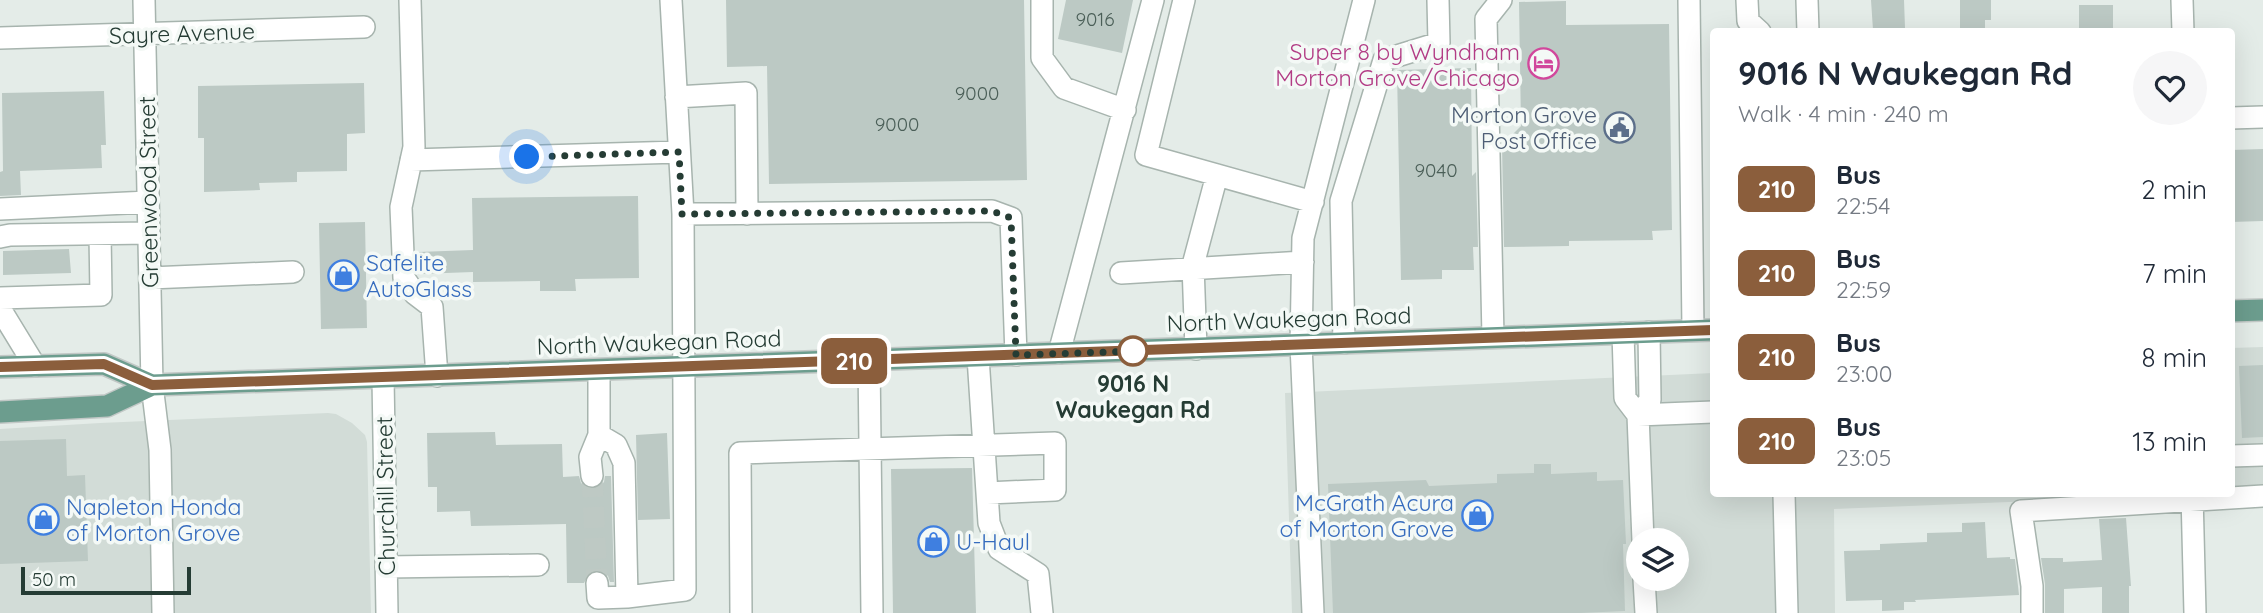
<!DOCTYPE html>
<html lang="en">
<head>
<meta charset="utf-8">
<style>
	:root { --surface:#fff; --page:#f6f6f7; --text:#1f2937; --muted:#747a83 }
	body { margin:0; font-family:Quicksand,sans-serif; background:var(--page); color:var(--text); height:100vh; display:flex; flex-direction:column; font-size:26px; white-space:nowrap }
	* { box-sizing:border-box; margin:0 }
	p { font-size:23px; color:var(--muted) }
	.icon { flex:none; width:38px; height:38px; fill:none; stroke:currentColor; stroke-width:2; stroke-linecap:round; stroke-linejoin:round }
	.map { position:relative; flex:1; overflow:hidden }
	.drawer { position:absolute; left:1710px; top:28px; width:525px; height:469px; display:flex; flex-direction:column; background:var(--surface); border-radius:7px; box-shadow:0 7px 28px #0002 }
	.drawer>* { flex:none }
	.badge { padding:0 14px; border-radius:10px; font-size:24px; line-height:46px }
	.controls { position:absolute; left:1626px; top:528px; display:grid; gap:14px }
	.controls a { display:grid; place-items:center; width:63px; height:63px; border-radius:50%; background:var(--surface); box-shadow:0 7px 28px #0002; font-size:35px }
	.scale { position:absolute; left:21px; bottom:18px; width:170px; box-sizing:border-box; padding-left:7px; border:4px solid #253c34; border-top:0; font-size:19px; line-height:24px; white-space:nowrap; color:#253c34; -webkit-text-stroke:5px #f4f9f6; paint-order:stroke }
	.you { position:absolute; width:35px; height:35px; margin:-18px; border:5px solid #fff; border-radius:50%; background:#1a73e8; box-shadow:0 0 0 10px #1a73e833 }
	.map>.badge { position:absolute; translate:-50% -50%; box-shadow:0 0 0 4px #fff }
	.round { display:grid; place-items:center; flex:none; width:74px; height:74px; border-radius:37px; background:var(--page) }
	.summary { display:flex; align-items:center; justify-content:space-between; height:119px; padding:0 28px }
	h1 { font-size:33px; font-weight:700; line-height:52px }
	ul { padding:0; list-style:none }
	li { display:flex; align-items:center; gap:21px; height:84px; padding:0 28px }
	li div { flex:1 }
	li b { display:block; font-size:26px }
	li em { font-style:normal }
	li .badge { min-width:77px; font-weight:700; text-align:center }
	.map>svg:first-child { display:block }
	.built { fill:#d2dcd7; fill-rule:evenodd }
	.building { fill:#bcc9c4 }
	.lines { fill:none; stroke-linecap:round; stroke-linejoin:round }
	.minor-tunnel { stroke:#bec9c4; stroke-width:21; stroke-dasharray:21 10; stroke-linecap:butt }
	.minor-casing { stroke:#a7b4ae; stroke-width:24 }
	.major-casing { stroke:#c2c8c6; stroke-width:24 }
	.minor { stroke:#fff; stroke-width:21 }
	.major { stroke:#6c9d8e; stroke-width:21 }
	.line-casing { stroke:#fff; stroke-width:16 }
	.line { stroke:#8b5e3c; stroke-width:10 }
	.walk { stroke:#253c34; stroke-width:7; stroke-dasharray:0 12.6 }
	.stop-dot { fill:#fff; stroke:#8b5e3c; stroke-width:3.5 }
	.labels { text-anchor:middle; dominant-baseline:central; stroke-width:7; stroke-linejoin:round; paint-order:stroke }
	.number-label { font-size:19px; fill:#4b5f58 }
	.street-label { font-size:23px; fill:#253c34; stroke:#f4f9f6 }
	.hotel-label { font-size:23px; fill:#b23c85; stroke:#f4f9f6; text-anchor:end }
	.service-label { font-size:23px; fill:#4e5e75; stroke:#f4f9f6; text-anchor:end }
	.shop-label { font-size:23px; fill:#366cbe; stroke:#f4f9f6; text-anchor:start }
	.stop-label { font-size:23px; font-weight:bold; fill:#253c34; stroke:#f4f9f6 }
</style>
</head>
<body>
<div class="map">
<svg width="2263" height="613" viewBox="0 0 2263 613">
	<rect width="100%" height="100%" fill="#e4ece8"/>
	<path class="built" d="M 2263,347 L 2263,492 L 2231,493 L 2231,348 Z
		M 1713,373 L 1713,494 L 2207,494 L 1834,509 L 1835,613 L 1292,613 L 1285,393 ZM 1638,541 L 1676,541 L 1676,579 L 1638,579 Z
		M 328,413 L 336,414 L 352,423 L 365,435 L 367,442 L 371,613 L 0,613 L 0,429 L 100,423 Z"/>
	<path class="building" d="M 726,0 L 1024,0 L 1027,180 L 769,184 L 767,66 L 727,67 Z
		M 1066,0 L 1133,0 L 1122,53 L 1058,39 Z
		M 1871,0 L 1904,0 L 1905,28 L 1873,30 Z
		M 1960,0 L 1991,0 L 1991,20 L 1985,20 L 1985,32 L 1960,32 Z
		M 1566,1 L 1566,25 L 1669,24 L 1672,230 L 1652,231 L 1653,240 L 1569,241 L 1569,246 L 1504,247 L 1502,145 L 1521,126 L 1519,2 Z
		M 2079,5 L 2113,5 L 2113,32 L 2079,32 Z
		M 1471,68 L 1472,176 L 1476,172 L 1478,247 L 1473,247 L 1474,270 L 1442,270 L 1442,279 L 1401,280 L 1397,70 Z
		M 364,83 L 365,133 L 347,134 L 347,171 L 297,172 L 297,182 L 259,183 L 260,190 L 204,192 L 204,138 L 198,138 L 198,86 Z
		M 104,91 L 106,145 L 101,145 L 102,168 L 20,171 L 21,195 L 0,196 L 0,172 L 3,171 L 2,93 Z
		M 2263,149 L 2263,221 L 2231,222 L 2231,150 Z
		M 638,196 L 639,278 L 575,279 L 576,291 L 540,291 L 540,281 L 473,282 L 473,272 L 419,274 L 418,252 L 473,250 L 472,198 Z
		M 365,222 L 367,328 L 321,329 L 319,223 Z
		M 69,249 L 71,273 L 3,275 L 3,251 Z
		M 2263,365 L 2263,437 L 2242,438 L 2239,366 Z
		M 495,432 L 496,445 L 562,444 L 563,477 L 579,476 L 581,483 L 587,488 L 599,487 L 604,482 L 605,476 L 611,476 L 614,582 L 610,582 L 608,576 L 603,572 L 597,570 L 589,573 L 584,583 L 567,583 L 566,524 L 471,526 L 470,511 L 437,512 L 437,487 L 428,487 L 427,433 Z
		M 667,433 L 670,519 L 638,520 L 636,435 Z
		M 66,439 L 67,476 L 85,475 L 88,561 L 0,564 L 0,441 Z
		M 1534,464 L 1551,464 L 1551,474 L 1597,472 L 1597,481 L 1623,480 L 1626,544 L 1623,544 L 1625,611 L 1580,613 L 1333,613 L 1328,484 L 1426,480 L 1429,486 L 1497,483 L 1497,474 L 1534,473 Z
		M 972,468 L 976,613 L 893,613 L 891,469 Z
		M 2126,518 L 2131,586 L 2129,586 L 2129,613 L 2102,613 L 2102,587 L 2064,589 L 2064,613 L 2045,613 L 2045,584 L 2041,558 L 2063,558 L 2063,562 L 2102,560 L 2099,519 Z
		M 1985,522 L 1987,558 L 2010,557 L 2010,559 L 2015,559 L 2019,595 L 1915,600 L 1916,602 L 1904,602 L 1904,610 L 1882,611 L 1882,600 L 1846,601 L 1844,551 L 1880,550 L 1880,544 L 1927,542 L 1927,533 L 1962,532 L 1962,523 Z"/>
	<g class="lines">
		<path class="minor-tunnel" d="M 592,476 L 597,583"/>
		<defs>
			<path id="minor" d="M 144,0 L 152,385 L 160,450 L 163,613
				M 410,0 L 414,147 L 401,207 L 404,278 L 415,294 L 432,307 L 437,376
				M 1042,0 L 1042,58 L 1064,88 L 1125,110
				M 1184,0 L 1146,155 L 1313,202
				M 1689,0 L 1693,330
				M 1747,0 L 1748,21 L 1760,32
				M 1807,0 L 1808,32
				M 2182,0 L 2183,32
				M 0,38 L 364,27
				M 676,97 L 746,93 L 747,214
				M 2231,118 L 2263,117
				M 411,160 L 679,152
				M 0,209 L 148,202
				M 683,214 L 992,211 L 1011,218 L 1016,355
				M 0,237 L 10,235 L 149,233
				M 1121,273 L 1303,262
				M 150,278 L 293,272
				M 0,298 L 101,295 L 100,234
				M 2,312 L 35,366
				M 1623,333 L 1625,398 L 1638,415 L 1643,541
				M 1493,337 L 1486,19 L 1501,0
				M 1344,343 L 1341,201 L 1384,60 L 1439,43 L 1438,0
				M 1196,349 L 1193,265 L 1217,175
				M 1059,353 L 1153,0
				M 978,357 L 989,523 L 999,549 L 1038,574 L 1042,613
				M 869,360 L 872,613
				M 383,378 L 387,613
				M 1638,415 L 1650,400 L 1649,332
				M 1638,415 L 1713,412
				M 599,435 L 616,445 L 624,463 L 627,597
				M 2231,456 L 2263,455
				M 592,476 L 590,457 L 599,435 L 599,370
				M 1784,494 L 1787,613
				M 2192,494 L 2195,613
				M 386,567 L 538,565
				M 1644,579 L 1646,613
				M 597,583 L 598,598 L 627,597 L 685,590 L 683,214 L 671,0
				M 741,613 L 740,453 L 1055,443 L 1055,490 L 987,493
				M 1313,613 L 1301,345 L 1303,238 L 1364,0
				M 2032,613 L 2032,586 L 2021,511 L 2263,496"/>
			<path id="major" d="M 2231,311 L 2263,310
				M 0,367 L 104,364 L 152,385
				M 0,412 L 107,406 L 152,385 L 1713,330"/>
		</defs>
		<use href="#minor" class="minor-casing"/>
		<use href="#major" class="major-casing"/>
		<use href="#minor" class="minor"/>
		<use href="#major" class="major"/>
	</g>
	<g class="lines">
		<defs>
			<path id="line" d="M 0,367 L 104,364 L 152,385 L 1713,330"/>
		</defs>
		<use href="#line" class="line-casing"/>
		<use href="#line" class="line"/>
		<path class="walk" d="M 527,157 L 679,152 L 682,214 L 992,211 L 1011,218 L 1016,355 L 1141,351 L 1133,351"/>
	</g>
	<defs>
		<symbol id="hotel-ring" viewBox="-11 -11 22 22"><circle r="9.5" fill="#f4f9f6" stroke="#d1479c" stroke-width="1.5"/><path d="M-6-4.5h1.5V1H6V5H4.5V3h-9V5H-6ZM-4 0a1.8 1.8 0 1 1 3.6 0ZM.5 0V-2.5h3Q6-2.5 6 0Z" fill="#d1479c"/></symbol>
		<symbol id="civic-ring" viewBox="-11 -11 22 22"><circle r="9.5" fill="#f4f9f6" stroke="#5c6f8a" stroke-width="1.5"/><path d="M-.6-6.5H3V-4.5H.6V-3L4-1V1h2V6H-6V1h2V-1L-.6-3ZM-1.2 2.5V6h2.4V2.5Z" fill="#5c6f8a"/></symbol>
		<symbol id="shop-ring" viewBox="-11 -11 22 22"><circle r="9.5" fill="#f4f9f6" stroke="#3f7fe0" stroke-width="1.5"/><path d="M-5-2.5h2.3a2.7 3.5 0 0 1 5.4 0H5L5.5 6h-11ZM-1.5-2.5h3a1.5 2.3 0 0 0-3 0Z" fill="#3f7fe0"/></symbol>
	</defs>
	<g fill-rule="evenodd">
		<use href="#hotel-ring" x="1526" y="46" width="35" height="35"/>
		<use href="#civic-ring" x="1602" y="110" width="35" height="35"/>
		<use href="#shop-ring" x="326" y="258" width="35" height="35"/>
		<use href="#shop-ring" x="1460" y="498" width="35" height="35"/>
		<use href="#shop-ring" x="26" y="502" width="35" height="35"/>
		<use href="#shop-ring" x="916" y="524" width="35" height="35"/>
	</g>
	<circle class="stop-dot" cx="1133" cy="351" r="14"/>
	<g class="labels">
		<g class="number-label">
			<text x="1095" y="19">9016</text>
			<text x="977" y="93">9000</text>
			<text x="897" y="124">9000</text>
			<text x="1436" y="170">9040</text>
		</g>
		<g class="street-label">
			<text transform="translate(182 33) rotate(-2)">Sayre Avenue</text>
			<text transform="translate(148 192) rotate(-91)">Greenwood Street</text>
			<text transform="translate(1289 319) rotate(-2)">North Waukegan Road</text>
			<text transform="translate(659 342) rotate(-2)">North Waukegan Road</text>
			<text transform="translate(385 496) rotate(-91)">Churchill Street</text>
		</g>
		<g class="hotel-label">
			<text x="1520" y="51">Super 8 by Wyndham<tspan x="1520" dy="26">Morton Grove/Chicago</tspan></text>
		</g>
		<g class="service-label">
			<text x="1597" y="114">Morton Grove<tspan x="1597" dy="26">Post Office</tspan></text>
		</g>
		<g class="shop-label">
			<text x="366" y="262">Safelite<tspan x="366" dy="26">AutoGlass</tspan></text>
			<text x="1454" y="502" text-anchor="end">McGrath Acura<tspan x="1454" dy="26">of Morton Grove</tspan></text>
			<text x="66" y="506">Napleton Honda<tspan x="66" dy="26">of Morton Grove</tspan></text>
			<text x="956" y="541">U-Haul</text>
		</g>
		<g class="stop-label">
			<text x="1133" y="383">9016 N<tspan x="1133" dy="26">Waukegan Rd</tspan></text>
		</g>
	</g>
</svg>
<div class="controls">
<a><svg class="icon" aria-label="layers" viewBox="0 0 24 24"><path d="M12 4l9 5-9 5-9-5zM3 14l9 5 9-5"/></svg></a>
</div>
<div class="scale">50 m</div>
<div class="you" style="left:527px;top:157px"></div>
<b class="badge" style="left:854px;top:361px;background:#8b5e3c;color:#fff">210</b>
<section class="drawer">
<div class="summary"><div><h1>9016 N Waukegan Rd</h1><p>Walk · 4 min · 240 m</p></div><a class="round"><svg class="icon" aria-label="heart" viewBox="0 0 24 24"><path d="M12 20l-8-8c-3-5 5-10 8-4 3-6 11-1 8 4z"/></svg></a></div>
<ul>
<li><span class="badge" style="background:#8b5e3c;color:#fff">210</span><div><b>Bus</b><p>22:54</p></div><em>2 min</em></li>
<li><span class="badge" style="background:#8b5e3c;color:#fff">210</span><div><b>Bus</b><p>22:59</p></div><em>7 min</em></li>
<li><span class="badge" style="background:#8b5e3c;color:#fff">210</span><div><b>Bus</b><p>23:00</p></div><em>8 min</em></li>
<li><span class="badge" style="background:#8b5e3c;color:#fff">210</span><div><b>Bus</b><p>23:05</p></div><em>13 min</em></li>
</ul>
</section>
</div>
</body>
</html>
